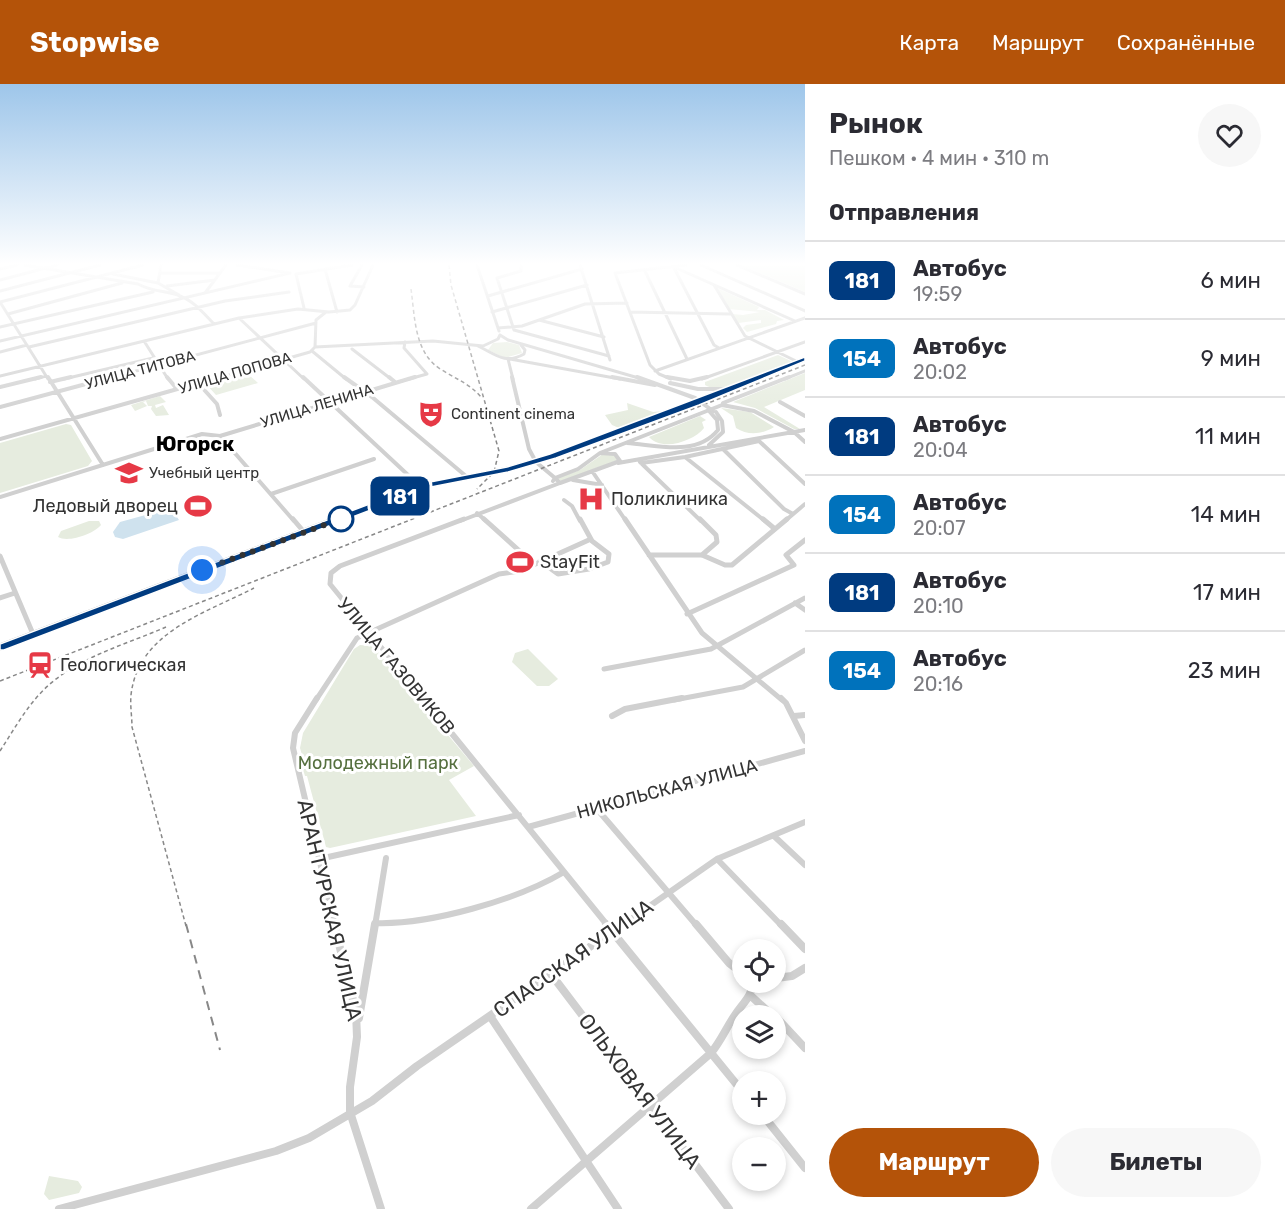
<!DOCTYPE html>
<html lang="ru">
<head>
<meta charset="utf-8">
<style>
	:root { --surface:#fff; --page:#f7f7f7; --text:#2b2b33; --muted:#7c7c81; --line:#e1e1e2; --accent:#b45309 }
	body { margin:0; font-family:Rubik,sans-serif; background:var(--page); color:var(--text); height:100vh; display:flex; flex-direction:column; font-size:22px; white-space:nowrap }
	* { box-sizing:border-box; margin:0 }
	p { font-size:20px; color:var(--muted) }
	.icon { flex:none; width:33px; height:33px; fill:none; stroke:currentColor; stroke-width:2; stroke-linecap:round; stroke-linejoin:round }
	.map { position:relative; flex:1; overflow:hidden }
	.sheet { display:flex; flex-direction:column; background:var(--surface); width:480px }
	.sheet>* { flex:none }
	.badge { padding:0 12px; border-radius:9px; font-size:21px; line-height:39px }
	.fabs { position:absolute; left:732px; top:855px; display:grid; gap:12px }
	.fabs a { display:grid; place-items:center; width:54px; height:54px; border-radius:50%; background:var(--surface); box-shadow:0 3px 9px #0003; font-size:30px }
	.you { position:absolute; width:30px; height:30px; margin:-15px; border:4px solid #fff; border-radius:50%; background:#1a73e8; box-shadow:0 0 0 9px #1a73e833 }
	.map>.badge { position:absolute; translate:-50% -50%; box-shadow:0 0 0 3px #fff }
	h2 { padding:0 24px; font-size:22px; line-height:54px }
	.round { display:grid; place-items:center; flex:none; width:63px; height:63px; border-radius:32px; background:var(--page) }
	.headline { display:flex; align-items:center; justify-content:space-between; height:102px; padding:0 24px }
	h1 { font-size:28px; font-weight:700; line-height:45px }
	.primary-button { display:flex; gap:12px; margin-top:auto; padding:12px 24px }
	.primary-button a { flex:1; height:69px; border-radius:36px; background:var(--accent); color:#fff; font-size:24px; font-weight:700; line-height:69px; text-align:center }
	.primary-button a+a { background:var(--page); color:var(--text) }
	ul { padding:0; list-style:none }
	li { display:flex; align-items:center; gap:18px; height:78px; padding:0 24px; border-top:2px solid var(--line) }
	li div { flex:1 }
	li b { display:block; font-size:22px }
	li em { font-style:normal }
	li .badge { min-width:66px; font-weight:700; text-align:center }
	header { display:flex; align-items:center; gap:36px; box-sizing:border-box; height:84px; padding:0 30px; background:var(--accent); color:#fff }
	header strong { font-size:28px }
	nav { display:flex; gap:33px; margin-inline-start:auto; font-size:21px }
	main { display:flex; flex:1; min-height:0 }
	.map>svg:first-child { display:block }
	.green { fill:#e6ecdf }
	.water { fill:#cfe2ee }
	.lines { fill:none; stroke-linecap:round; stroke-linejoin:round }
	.minor-far4 { stroke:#d0d0d0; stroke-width:3 }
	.minor-far3 { stroke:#d0d0d0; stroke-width:4 }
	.minor-far2 { stroke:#d0d0d0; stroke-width:5 }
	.minor-far1 { stroke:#d0d0d0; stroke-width:6 }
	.minor { stroke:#d0d0d0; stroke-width:8 }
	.major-far2 { stroke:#ababab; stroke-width:4 }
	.major-far1 { stroke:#ababab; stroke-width:5 }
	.major { stroke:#ababab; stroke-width:7 }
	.rail-far1 { stroke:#888; stroke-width:1.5; stroke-dasharray:4 3; stroke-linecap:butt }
	.rail { stroke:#888; stroke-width:2; stroke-dasharray:9 7; stroke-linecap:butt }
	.minor-bridge { stroke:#d0d0d0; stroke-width:4 }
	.line { fill:#003b80; stroke:#fff; stroke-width:1.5 }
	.walk { stroke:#333; stroke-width:6; stroke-dasharray:0 10.8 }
	.stop-dot { fill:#fff; stroke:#003b80; stroke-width:3 }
	.labels { text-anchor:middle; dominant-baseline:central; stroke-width:6; stroke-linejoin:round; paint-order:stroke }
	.far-street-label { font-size:15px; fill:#333; stroke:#fff }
	.far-poi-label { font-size:15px; fill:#333; stroke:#fff; text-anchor:start }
	.poi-label { font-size:18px; fill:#333; stroke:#fff; text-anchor:start }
	.street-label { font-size:18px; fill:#333; stroke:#fff }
	.park-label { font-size:18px; fill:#56703f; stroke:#fff }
	.far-district-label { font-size:20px; font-weight:bold; fill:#000; stroke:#fff }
	.near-street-label { font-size:21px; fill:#333; stroke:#fff }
</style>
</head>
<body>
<header>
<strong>Stopwise</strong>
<nav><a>Карта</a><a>Маршрут</a><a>Сохранённые</a></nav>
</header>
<main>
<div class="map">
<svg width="805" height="1125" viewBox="0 0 805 1125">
	<rect width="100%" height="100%" fill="#fff"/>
	<path class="green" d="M 741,181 L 805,181 L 805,208 Z
		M 717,204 L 759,223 L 757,226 L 765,226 L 784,236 L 777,237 L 776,240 L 747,248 L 743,244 L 746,241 L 761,239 L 761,236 L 738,239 L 732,230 L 743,231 L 760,228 L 729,225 Z
		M 507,258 L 519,261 L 522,269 L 505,274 L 488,266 L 493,259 Z
		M 778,271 L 793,278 C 774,285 722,313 705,301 L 705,298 Z
		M 246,288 L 258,299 L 216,311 L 206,300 Z
		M 805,289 L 805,306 L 764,323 L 800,345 L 794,345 L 755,324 L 733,318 Z
		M 160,312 L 166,318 L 155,321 L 156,324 L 163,321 L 169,331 L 156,332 L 151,325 L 152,322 L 148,322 L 146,317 L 143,318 L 147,322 L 135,327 L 131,321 Z
		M 627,319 L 653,328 L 664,327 L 619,344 L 612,341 L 605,331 L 628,326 Z
		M 721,324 L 750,328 L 774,343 C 763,350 748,352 736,344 L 733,332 Z
		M 700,332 L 706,336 L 702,338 L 704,344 C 694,357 662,368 649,353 Z
		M 66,340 L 71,341 L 92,377 L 88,382 L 0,409 L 0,359 Z
		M 603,370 L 613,370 L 618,376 L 561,397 L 558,394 L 580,386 Z
		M 89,437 L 99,437 L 101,441 C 94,450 68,459 58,453 L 61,447 Z
		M 360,561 L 373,562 L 474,682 L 449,696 L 476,732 L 330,764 L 326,763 L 307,692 L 305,692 L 301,679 L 304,678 L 300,664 L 303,649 L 354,565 Z
		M 528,565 L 558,595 L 549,602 L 537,602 L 512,578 L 515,569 Z
		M 49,1092 L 78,1097 L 82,1103 L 79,1109 L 49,1116 L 44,1110 Z"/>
	<path class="water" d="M 171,424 L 179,436 L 123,455 L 115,453 L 113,448 L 120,438 Z"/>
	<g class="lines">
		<path class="minor-far4" d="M 25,181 L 138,200 C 155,209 165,206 180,212 C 194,217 204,230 214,240
			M 237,181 L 290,189
			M 362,181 L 350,202 L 364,203
			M 477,181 L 499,247
			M 521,181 L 521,187 L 497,194 L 514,246 L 609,272
			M 580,181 L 610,276
			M 701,181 L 805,227
			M 737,181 L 805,210
			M 673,182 L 714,261 L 719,264
			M 674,183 L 795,237
			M 0,185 L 17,181
			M 325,185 L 337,228
			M 644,185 L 687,275
			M 160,189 L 220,189
			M 113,190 L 158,199 L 179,211
			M 0,196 L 57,181
			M 158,199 L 161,181
			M 714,201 L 745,252 L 798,278
			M 167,202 L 215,196
			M 0,207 L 100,181
			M 205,209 L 226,181
			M 488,212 L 582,185
			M 0,218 L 48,295
			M 0,218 L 143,181
			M 304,224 L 296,190 L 352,181
			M 492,228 L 587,201
			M 630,228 L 730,230
			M 8,230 L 122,199
			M 239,234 L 304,295
			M 539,236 L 604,253
			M 0,243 L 153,208
			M 498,244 L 522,242 L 585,220 L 627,219
			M 500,251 L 508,256 L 642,295
			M 0,257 L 290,189
			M 144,257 L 168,295
			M 405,258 L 404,264 L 427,290 L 409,295
			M 478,262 C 495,270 505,281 524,270 L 525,266 L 521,261
			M 29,263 L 225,217 L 289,208
			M 315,263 L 433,257 L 483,262 L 498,255 L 500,251
			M 315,263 L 316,236 L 326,228
			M 352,265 L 391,295
			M 312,267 L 346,295
			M 0,268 L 27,261
			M 508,275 L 513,295
			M 510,275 L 620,295
			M 655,287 L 805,234
			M 0,292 L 239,234 L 298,225 L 329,228 L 350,226 L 355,221 L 373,181
			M 35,295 L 46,292
			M 64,295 L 153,274
			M 106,295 L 316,239
			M 215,295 L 310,268 L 315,263
			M 671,295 L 659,290 L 650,281 L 615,189 L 686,181
			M 702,295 L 805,258
			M 785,295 L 805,287"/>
		<path class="minor-far3" d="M 48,293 L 103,381
			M 167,293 L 177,305
			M 303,293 L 422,404
			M 344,293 L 372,313 L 467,393
			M 389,293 L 395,298
			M 512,293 L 529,365 L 536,378 L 555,394 L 553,397
			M 612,293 L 655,301
			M 637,293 L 695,314
			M 667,293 L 690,297 L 707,293
			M 50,298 L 71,293
			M 198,299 L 217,320 L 220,331
			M 670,299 L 698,305 L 723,305
			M 0,303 L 41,293
			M 780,318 L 805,332
			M 723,319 L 789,293
			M 0,323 L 112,293
			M 220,352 L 294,437
			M 0,355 L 220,293
			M 627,359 C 657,361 696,373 718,346 L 717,336 L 710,328
			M 709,361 L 723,348 L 722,337 L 716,328
			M 724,366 L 784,425 L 793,430
			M 600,369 L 722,321 L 754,327 L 794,348 L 805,358
			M 600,369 L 615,370 L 620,377 L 560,399 L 555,394 L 578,385 Z
			M 685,373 L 765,437
			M 640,378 L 701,437
			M 618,379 L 805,346
			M 641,379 L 685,373 L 759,357 L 805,400
			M 592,387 L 626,437
			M 573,396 L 602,401
			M 271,410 L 374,375
			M 0,413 L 202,350 L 220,352 L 415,293
			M 564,416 L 572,422 L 580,437
			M 477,429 L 486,437
			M 460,437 L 560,399
			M 785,437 L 805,420"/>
		<path class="minor-far2" d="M 293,435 L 304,448
			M 484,435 L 534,480
			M 625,435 L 702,549 L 782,616
			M 700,435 L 716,451 L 717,458 L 702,471
			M 763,435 L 775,445
			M 649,471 L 702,471 L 725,481 L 732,481 L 787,435
			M 0,472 L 33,550
			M 540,477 L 558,490 L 589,485 L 608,478 L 609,470 L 592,457 L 580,435
			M 0,514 L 15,509
			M 795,519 L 805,526
			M 687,530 L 794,481 L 786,471 L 805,456
			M 604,585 L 711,565 L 805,514
			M 316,616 L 357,554 L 499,490 L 520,487 L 591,455
			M 424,616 L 330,500 L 331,489 L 340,482 L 464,435
			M 674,616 L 743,603 L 805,566"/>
		<path class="minor-far1" d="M 317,614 L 295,649 L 293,664 L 335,842
			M 423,614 L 608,842
			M 781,614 L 786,619 L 805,657
			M 612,632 L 625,625 L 682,614
			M 794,632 L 805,631
			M 597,725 L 697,842
			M 528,743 L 805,667
			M 774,752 L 805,781
			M 319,775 L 519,731
			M 717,775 L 782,842
			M 375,839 C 429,841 517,816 564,788
			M 375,842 L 386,774
			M 621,842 L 717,775 L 805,738"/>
		<path class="minor" d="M 334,840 L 356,928 L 357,953 L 350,1003 L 350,1028 L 381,1125
			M 606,840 L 742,1007
			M 696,840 L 729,879 L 742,889
			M 781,840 L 805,865
			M 551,890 L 729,1125
			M 776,894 L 792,892 L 805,884
			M 751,912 L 773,932
			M 490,932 L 618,1125
			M 776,933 L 805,964
			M 359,934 L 375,840
			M 762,1030 L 805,1084
			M 59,1125 L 276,1067 L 309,1054 L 372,1017 L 417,982 L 623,840
			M 531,1125 L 711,969 C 721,957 726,944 735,931 C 743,919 751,913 754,898"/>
		<path class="major-far2" d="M 754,295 L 805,275"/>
		<path class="major-far1" d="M 334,437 L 429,401 L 508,385 L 553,372 L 758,293"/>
		<path class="major" d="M 0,563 L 338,435"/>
		<path class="rail-far1" d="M 449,181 L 451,201 L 499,367 L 494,388 L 477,405
			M 411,205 C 415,233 414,270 442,286 C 456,295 470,300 481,313
			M 0,597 L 805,281
			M 0,667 C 15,644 29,618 50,600 C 82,572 127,560 166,543
			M 186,842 L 132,643 C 132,633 130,621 131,611 C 138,548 206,529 254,504"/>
		<path class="rail" d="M 186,840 L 220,966"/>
		<path class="minor-bridge" d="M 695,314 L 713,327"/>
	</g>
	<linearGradient id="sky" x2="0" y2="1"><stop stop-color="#9ec6ea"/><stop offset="0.53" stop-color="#fff"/><stop offset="1" stop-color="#fff" stop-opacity="0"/></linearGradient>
	<rect width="805" height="339" fill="url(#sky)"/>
	<path class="line" d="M 805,273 L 805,277 L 699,321 L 556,374 L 508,388 L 431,403 L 4,566 L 0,566 L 0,560 L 425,399 L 507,383 L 550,370 Z"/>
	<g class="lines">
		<path class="walk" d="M 202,486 L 341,435"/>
	</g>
	<defs>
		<symbol id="theatre-bare" viewBox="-9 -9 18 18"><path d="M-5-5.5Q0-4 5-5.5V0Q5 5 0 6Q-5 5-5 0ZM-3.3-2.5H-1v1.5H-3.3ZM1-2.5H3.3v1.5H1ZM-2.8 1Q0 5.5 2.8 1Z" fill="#e63946" stroke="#fff" stroke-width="2.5" paint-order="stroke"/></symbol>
		<symbol id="university-bare" viewBox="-9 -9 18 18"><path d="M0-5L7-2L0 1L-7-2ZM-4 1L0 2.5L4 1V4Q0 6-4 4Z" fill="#e63946" stroke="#fff" stroke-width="2.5" paint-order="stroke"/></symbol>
		<symbol id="hospital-bare" viewBox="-9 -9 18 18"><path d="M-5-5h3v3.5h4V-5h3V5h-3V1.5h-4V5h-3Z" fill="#e63946" stroke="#fff" stroke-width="2.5" paint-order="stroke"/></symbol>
		<symbol id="stadium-bare" viewBox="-9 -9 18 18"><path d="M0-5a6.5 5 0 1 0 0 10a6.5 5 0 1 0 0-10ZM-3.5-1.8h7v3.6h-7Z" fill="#e63946" stroke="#fff" stroke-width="2.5" paint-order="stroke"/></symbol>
		<symbol id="station-bare" viewBox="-9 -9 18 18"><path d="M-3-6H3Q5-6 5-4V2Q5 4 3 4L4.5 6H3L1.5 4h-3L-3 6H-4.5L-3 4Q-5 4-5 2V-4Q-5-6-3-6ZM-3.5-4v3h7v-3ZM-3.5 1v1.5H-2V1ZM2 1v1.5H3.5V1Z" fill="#e63946" stroke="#fff" stroke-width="2.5" paint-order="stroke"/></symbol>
	</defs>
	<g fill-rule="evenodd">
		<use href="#theatre-bare" x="412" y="311" width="38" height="38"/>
		<use href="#university-bare" x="110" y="370" width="38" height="38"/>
		<use href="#hospital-bare" x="572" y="396" width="38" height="38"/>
		<use href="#stadium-bare" x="179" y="403" width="38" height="38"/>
		<use href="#stadium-bare" x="501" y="459" width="38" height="38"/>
		<use href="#station-bare" x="21" y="562" width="38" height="38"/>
	</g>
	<circle class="stop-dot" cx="341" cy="435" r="12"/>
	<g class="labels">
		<g class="far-street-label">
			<text transform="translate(140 286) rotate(-15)">УЛИЦА ТИТОВА</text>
			<text transform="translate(235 289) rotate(-16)">УЛИЦА ПОПОВА</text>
			<text transform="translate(317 322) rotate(-17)">УЛИЦА ЛЕНИНА</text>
		</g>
		<g class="far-poi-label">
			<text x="451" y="330">Continent cinema</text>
			<text x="149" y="389">Учебный центр</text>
		</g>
		<g class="poi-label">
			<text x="611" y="415">Поликлиника</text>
			<text x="178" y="422" text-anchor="end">Ледовый дворец</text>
			<text x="540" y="478">StayFit</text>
			<text x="60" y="581">Геологическая</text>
		</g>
		<g class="street-label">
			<text transform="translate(396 582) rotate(50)">УЛИЦА ГАЗОВИКОВ</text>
			<text transform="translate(667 705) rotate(-15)">НИКОЛЬСКАЯ УЛИЦА</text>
		</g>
		<g class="park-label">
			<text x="378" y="679">Молодежный парк</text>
		</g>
		<g class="far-district-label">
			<text x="195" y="360">Югорск</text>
		</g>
		<g class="near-street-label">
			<text transform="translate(330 826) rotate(77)">АРАНТУРСКАЯ УЛИЦА</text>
			<text transform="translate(573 874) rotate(-35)">СПАССКАЯ УЛИЦА</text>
			<text transform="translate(640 1007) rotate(53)">ОЛЬХОВАЯ УЛИЦА</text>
		</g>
	</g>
</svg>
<div class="fabs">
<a><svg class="icon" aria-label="locate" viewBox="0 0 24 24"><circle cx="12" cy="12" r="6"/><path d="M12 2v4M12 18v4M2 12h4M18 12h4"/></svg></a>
<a><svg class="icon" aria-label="layers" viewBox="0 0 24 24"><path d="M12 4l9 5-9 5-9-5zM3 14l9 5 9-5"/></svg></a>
<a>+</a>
<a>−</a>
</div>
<div class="you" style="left:202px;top:486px"></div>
<b class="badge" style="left:400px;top:412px;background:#003b80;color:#fff">181</b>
</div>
<section class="sheet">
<div class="headline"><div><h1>Рынок</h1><p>Пешком · 4 мин · 310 m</p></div><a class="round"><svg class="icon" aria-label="heart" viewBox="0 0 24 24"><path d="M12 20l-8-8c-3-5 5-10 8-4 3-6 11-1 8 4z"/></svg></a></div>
<h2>Отправления</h2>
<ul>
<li><span class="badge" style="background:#003b80;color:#fff">181</span><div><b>Автобус</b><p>19:59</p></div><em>6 мин</em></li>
<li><span class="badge" style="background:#0072bc;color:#fff">154</span><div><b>Автобус</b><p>20:02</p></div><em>9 мин</em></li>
<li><span class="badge" style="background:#003b80;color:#fff">181</span><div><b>Автобус</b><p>20:04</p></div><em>11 мин</em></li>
<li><span class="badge" style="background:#0072bc;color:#fff">154</span><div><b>Автобус</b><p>20:07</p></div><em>14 мин</em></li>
<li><span class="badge" style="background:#003b80;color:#fff">181</span><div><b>Автобус</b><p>20:10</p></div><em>17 мин</em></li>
<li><span class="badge" style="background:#0072bc;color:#fff">154</span><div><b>Автобус</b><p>20:16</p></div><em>23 мин</em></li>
</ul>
<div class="primary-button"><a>Маршрут</a><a>Билеты</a></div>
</section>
</main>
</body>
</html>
